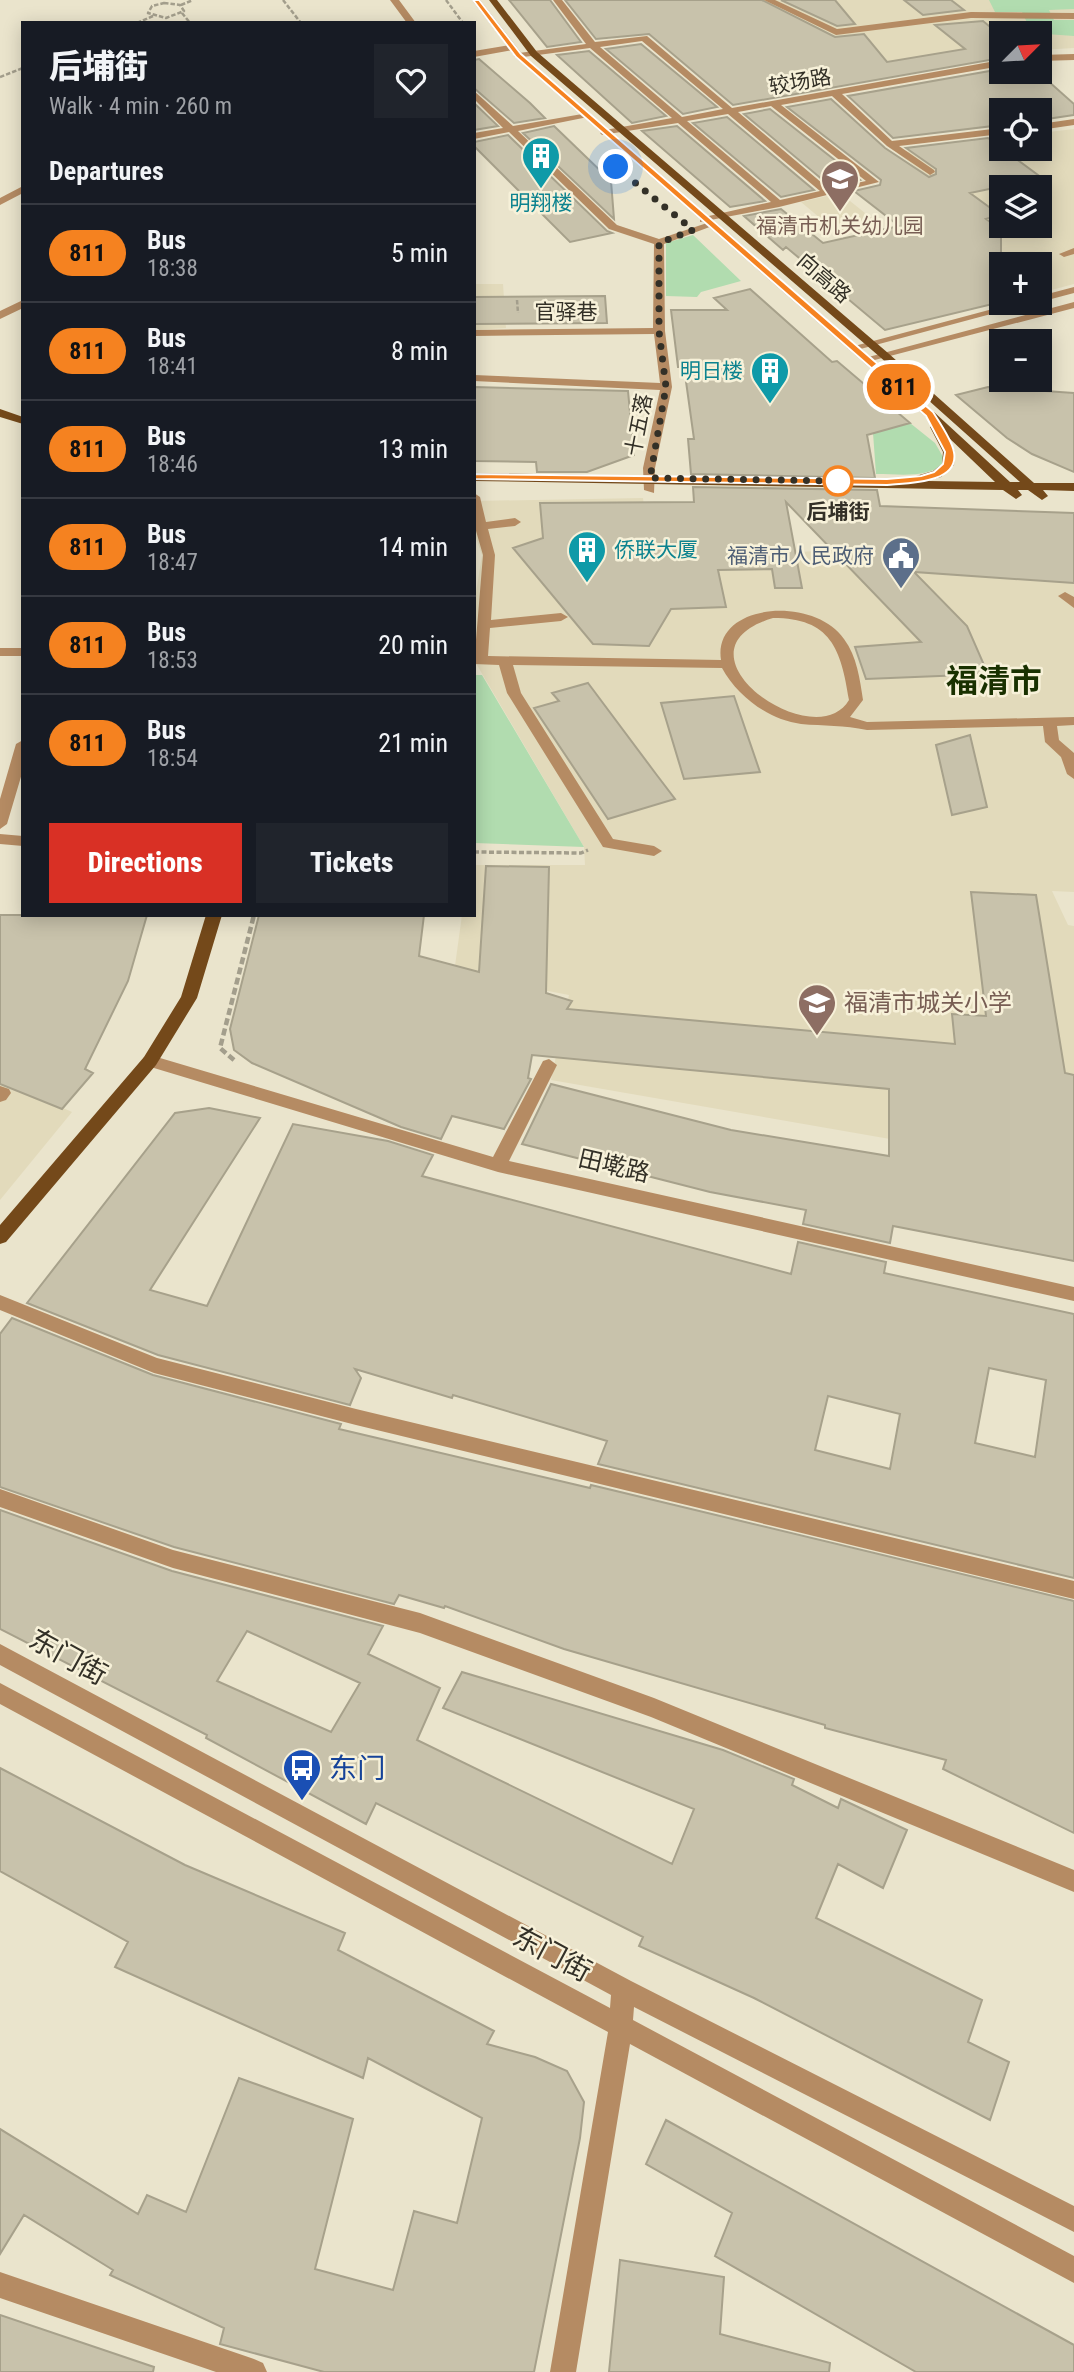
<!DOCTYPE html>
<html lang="en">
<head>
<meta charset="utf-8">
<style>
	:root { --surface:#171b24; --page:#20242c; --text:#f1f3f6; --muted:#9ea1a6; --line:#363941; --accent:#d93025 }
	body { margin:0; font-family:"Roboto Condensed","Noto Sans SC",sans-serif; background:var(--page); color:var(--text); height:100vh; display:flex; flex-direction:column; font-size:26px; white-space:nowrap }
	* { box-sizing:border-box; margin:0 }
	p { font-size:23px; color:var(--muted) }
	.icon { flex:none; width:38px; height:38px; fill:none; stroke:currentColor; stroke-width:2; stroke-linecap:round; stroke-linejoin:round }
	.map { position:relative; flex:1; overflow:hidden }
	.side { position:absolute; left:21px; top:21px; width:455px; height:896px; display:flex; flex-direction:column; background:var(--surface); border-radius:0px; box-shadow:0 4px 18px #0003 }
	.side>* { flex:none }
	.badge { padding:0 14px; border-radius:23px; font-size:24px; line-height:46px }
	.needle { width:46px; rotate:66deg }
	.controls { position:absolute; left:989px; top:21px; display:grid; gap:14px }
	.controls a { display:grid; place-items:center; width:63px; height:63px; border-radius:0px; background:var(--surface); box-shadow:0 4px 18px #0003; font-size:35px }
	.you { position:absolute; width:35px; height:35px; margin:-18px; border:5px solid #fff; border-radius:50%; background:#1a73e8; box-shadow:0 0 0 10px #1a73e833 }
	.map>.badge { position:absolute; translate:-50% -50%; box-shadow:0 0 0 4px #fff }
	h2 { padding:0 28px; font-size:26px; line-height:63px }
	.round { display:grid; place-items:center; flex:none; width:74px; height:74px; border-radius:0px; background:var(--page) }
	.summary { display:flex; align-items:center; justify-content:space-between; height:119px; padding:0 28px }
	h1 { font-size:33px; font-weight:800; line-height:52px }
	.action { display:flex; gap:14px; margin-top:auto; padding:14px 28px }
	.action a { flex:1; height:80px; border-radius:0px; background:var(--accent); color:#fff; font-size:28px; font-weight:800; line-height:80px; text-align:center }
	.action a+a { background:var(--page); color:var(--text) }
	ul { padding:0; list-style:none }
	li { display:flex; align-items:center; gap:21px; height:98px; padding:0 28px; border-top:2px solid var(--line) }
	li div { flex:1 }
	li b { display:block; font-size:26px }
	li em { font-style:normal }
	li .badge { min-width:77px; font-weight:700; text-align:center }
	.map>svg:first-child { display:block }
	.built { fill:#e2dabb; fill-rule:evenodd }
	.green { fill:#b1dcaf }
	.building { fill:#c8c2ab; stroke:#a7a18b; stroke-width:2; fill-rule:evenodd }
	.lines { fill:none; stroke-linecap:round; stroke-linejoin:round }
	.path-far2 { stroke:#a39e8c; stroke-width:2.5; stroke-dasharray:4.5 2; stroke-linecap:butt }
	.path-far1 { stroke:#a39e8c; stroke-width:3.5; stroke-dasharray:5 2.5; stroke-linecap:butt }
	.path { stroke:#a39e8c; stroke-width:4.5; stroke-dasharray:7 3.5; stroke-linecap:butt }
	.minor { fill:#b58b63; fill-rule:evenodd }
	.major { fill:#74491a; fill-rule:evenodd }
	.line { fill:#f58220; stroke:#fff; stroke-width:2 }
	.walk { stroke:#333027; stroke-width:7; stroke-dasharray:0 12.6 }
	.stop-dot { fill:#fff; stroke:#f58220; stroke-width:3.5 }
	.labels { text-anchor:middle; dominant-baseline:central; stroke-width:5; stroke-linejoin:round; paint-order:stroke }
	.far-street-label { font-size:21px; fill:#333027; stroke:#f7f1d9 }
	.far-culture-label { font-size:21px; fill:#0d838f; stroke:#f7f1d9 }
	.far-education-label { font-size:21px; fill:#785e54; stroke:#f7f1d9 }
	.far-stop-label { font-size:21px; font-weight:bold; fill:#333027; stroke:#f7f1d9 }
	.far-service-label { font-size:21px; fill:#4e5e75; stroke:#f7f1d9; text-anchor:end }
	.education-label { font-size:24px; fill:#785e54; stroke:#f7f1d9; text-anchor:start }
	.street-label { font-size:24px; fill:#333027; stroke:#f7f1d9 }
	.near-street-label { font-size:28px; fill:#333027; stroke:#f7f1d9 }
	.near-transit-label { font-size:28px; fill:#164399; stroke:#f7f1d9; text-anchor:start }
	.far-town-label { font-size:32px; font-weight:bold; fill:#193100; stroke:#f7f1d9 }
</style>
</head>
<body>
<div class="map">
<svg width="1074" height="2372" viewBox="0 0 1074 2372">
	<rect width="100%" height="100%" fill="#eae4cc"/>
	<path class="built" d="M 757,0 L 1074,0 L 1074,48 L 1040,50 L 1040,33 L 1001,33 L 1001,57 L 880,79 Z
		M 1074,129 L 1074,284 L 1040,293 L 1040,264 L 1001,264 L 960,200 L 897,153 L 1001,139 L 1001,149 L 1040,149 L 1040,133 ZM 1001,187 L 1040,187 L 1040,226 L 1001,226 Z
		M 840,193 L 880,225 L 839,234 L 801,202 Z
		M 474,284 L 503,284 L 506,328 L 474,330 Z
		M 643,498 L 653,576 L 704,559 L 857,548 L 1074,556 L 1074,892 L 1052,891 L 1068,925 L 1074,926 L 1074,1171 L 551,1080 L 569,995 L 454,973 L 462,915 L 474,915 L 474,865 L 585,865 L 584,847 L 474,660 L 474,605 L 482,555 L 474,532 L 474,501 Z
		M 0,1079 L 72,1112 L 0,1200 Z"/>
	<path class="green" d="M 989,0 L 1074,0 L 1074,9 L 1049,10 L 1054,20 L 1074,20 L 1074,36 L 1032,33 L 1022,12 L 995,12 Z
		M 693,235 L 741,281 L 701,292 L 697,297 L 666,296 L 666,243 Z
		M 910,423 L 935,443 L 946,462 C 928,479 900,474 876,474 L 873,433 Z
		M 474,675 L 482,675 L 584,847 L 474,843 Z"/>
	<path class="building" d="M 509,0 L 550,0 L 581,42 L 547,47 Z
		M 565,0 L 762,0 L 835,37 L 864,34 L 887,62 L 965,49 L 935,25 L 983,21 L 1001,36 L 1001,58 L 733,105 L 649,34 L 596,39 Z
		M 781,0 L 835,0 L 855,24 L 837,26 Z
		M 904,0 L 951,0 L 964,10 L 923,15 Z
		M 641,44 L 717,107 L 683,114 L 606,49 Z
		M 589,51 L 666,116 L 632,123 L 557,55 Z
		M 479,59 L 530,103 L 545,118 L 514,123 L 474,88 L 474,60 Z
		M 1001,69 L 1001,72 L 1038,72 L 1074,104 L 1074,115 L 1040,120 L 1040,110 L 1001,110 L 1001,125 L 893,138 L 848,96 Z
		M 831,99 L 885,148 L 929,177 L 936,174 L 936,169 L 906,148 L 988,138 L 1042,178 L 970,193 L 1000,215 L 986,219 L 1001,230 L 1001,302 L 885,330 L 786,247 L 783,250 L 744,216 L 781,209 L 823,243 L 899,226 L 854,191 L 880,185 L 881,180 L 787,107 Z
		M 474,103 L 498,126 L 474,130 Z
		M 770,109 L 860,180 L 830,186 L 744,114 Z
		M 727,117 L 814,190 L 781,197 L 693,123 Z
		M 554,126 L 611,181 L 614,219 L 523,133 Z
		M 677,126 L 765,201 L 730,207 L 642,131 Z
		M 508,135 L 607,231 L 612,233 L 570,242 L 474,146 L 474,142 Z
		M 750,289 L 832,362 L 837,361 L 910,423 L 867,435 L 875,478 L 691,474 L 688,439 L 694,439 L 684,367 L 678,367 L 671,310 L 727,310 L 714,298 Z
		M 605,296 L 607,323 L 474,324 L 474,297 Z
		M 474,387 L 628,391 L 634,455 L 587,472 L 537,472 L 536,462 L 474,461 Z
		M 988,387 L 1074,393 L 1074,472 L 1032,454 L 1007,438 L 956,395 Z
		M 693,487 L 877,490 L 880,506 L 1074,513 L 1074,583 L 914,572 L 967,626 L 988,674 L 866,679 L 855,647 L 921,642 L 786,502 L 802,588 L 775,588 L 772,569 L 718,570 L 726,607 L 671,609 L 649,646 L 593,644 L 513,548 L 543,538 L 540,503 L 694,502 Z
		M 588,683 L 656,774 L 675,799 L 608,819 L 534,708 L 559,701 L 552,693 Z
		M 734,696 L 760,772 L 684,779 L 661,703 Z
		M 970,735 L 987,807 L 952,815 L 936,745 Z
		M 486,866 L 549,867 L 546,993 L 572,1001 L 567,1009 L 955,1044 L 952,1014 L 986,1016 L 971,892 L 1036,895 L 1065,1073 L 1074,1075 L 1074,1261 L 893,1226 L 890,1243 L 803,1224 L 806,1210 L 710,1192 L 522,1144 L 551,1084 L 731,1130 L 889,1156 L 889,1089 L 532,1055 L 528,1078 L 531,1079 L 504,1129 L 452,1116 L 441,1139 L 401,1127 L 252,1063 L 234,1050 L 230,1029 L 259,915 L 424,915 L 419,956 L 479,972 Z
		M 0,915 L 147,915 L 128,981 L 85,1069 L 93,1073 L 62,1109 L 0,1084 Z
		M 209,1108 L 260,1118 L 150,1290 L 207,1306 L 293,1124 L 388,1141 L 433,1155 L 422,1176 L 791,1274 L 798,1242 L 886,1262 L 884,1273 L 1074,1314 L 1074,1578 L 598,1464 L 607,1441 L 453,1395 L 452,1398 L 355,1369 L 361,1378 L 350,1405 L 158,1355 L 27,1303 L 175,1113 ZM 989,1368 L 1046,1380 L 1035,1457 L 975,1443 ZM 828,1396 L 900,1414 L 890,1469 L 815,1450 Z
		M 12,1318 L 153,1375 L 341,1424 L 339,1429 L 590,1488 L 591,1485 L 1074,1601 L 1074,1833 L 943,1769 L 946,1760 L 825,1728 L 825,1725 L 564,1649 L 445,1606 L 444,1608 L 399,1595 L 394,1604 L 174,1547 L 0,1487 L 0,1334 Z
		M 0,1510 L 172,1571 L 383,1626 L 368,1654 L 440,1688 L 417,1740 L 672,1864 L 694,1809 L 443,1708 L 462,1672 L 723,1750 L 794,1779 L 792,1785 L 838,1808 L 841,1799 L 907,1830 L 883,1888 L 838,1864 L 816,1918 L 982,2000 L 968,2042 L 1009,2062 L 990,2120 L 754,1998 L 639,1946 L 643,1937 L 376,1803 L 366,1824 L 206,1738 L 207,1735 L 0,1629 ZM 247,1631 L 360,1683 L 331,1732 L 217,1681 Z
		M 0,1768 L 185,1865 L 345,1933 L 338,1950 L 494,2031 L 487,2044 L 535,2057 L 567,2071 L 584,2102 L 580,2138 L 534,2372 L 324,2372 L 220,2344 L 224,2328 L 110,2275 L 113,2270 L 24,2215 L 0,2254 L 0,2129 L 138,2214 L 147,2195 L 186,2212 L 239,2078 L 353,2119 L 315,2269 L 393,2290 L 414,2211 L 457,2223 L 482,2118 L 368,2058 L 363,2078 L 115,1967 L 128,1942 L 0,1871 Z
		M 666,2120 L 1074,2345 L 1074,2372 L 916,2372 L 715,2256 L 732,2213 L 646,2164 Z
		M 620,2260 L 724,2277 L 720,2334 L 830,2363 L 829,2372 L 609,2372 Z
		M 0,2315 L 154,2367 L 153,2372 L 0,2372 Z"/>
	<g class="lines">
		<path class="path-far2" d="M 283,0 L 301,23
			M 446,0 L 463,23
			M 164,3 L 180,5 L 184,11 L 166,18 L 148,13 L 152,6 Z
			M 181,5 L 193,0
			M 182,13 L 190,23
			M 137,23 L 153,16
			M 0,77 L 23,68
			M 517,300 L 518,313"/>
		<path class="path-far1" d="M 474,852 L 581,853 L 588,850"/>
		<path class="path" d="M 234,1060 L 220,1048 L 254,915"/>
		<path class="minor" d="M 390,0 L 399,0 L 416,23 L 407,23 Z
			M 553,0 L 562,0 L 595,42 L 647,36 L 732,108 L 1001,60 L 1001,66 L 842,94 L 892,141 L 1001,128 L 1001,134 L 899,146 L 934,170 L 935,172 L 930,175 L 887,146 L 832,96 L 781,105 L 879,182 L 779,207 L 700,222 L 700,218 L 771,202 L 678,123 L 602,135 L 600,133 L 605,130 L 672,118 L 590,48 L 516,58 L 514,56 L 519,53 L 586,44 ZM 642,41 L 723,109 L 682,117 L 600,47 ZM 771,106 L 866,181 L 829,189 L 738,112 ZM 728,114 L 820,191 L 780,200 L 687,121 Z
			M 764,0 L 775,0 L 837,29 L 971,12 L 1074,13 L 1074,19 L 971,18 L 836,35 Z
			M 510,45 L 513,50 L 474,57 L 474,51 Z
			M 1074,54 L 1074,60 L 1040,61 L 1040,55 Z
			M 474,91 L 513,126 L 588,113 L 588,117 L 518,131 L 617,225 L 659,239 L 710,222 L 715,225 L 664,244 L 665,331 L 672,387 L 655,468 L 654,493 L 644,490 L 643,468 L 660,390 L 474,381 L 474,375 L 660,383 L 654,334 L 474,336 L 474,330 L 653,328 L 654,244 L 609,229 L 509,132 L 474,139 L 474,133 L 503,128 L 474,99 Z
			M 1074,119 L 1074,125 L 1040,130 L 1040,124 Z
			M 23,186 L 23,193 L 0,205 L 0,198 Z
			M 1074,248 L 1074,254 L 1064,257 L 1059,254 Z
			M 1074,287 L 1074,293 L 1040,302 L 1040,296 Z
			M 23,300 L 23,308 L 0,319 L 0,311 Z
			M 1074,302 L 1074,308 L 867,362 L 861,359 Z
			M 1015,303 L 1032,303 L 853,351 L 847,348 Z
			M 474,493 L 480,497 L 486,522 L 515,518 L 521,522 L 515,526 L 488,529 L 495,555 L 491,620 L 561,613 L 568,617 L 561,621 L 490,628 L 488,656 L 721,660 C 712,603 813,595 844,639 C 857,656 860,680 863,700 L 850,717 L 867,722 L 1074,717 L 1074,725 L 1057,726 L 1059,740 L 1074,753 L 1074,779 L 1067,774 L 1061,757 L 1045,742 L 1043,726 L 867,730 C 844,725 824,726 801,724 C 769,720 737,696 722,668 L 513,665 L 521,693 L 613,839 L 654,846 L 662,851 L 654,856 L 603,847 L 507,693 L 499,665 L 474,664 L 483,555 L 474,524 ZM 773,618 C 831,618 841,649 849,700 C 815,758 663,651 773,618 Z
			M 1065,592 L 1074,597 L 1074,608 L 1058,596 Z
			M 0,648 L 23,648 L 23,656 L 0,656 Z
			M 23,740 L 23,770 L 7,824 L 0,829 L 0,799 L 16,744 Z
			M 0,834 L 23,836 L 23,846 L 0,844 Z
			M 150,1055 L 493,1157 L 543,1061 L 549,1059 L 557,1065 L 509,1161 L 1074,1287 L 1074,1301 L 498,1172 L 144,1065 L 142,1061 L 144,1057 Z
			M 0,1086 L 9,1089 L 11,1093 L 6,1100 L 0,1102 Z
			M 0,1295 L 157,1358 L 356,1409 L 1074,1581 L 1074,1599 L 356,1425 L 154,1373 L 0,1310 Z
			M 0,1489 L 173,1550 L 420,1613 L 654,1698 L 1074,1870 L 1074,1892 L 651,1717 L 420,1633 L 173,1568 L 0,1507 Z
			M 0,1644 L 631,1981 L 1074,2206 L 1074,2232 L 634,2007 L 633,2020 L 1074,2256 L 1074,2283 L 630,2044 L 576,2372 L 550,2372 L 608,2032 L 0,1704 L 0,1683 L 610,2008 L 611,1995 L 0,1665 Z
			M 0,2272 L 254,2359 L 263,2363 L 267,2372 L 216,2372 L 0,2298 Z"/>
		<path class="major" d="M 472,0 L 480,0 L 522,54 L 934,412 L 1010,482 L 1020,482 L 880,357 L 531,56 L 489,0 L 497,0 L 537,52 L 888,353 L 1034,483 L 1074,483 L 1074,491 L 1043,490 L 1048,496 L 1042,500 L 1028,490 L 1018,490 L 1022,495 L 1016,499 L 1003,490 L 474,481 L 474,473 L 915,481 L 916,476 L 933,471 L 942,464 L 943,452 L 930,427 L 934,424 L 516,58 ZM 947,436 L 995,482 L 927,481 L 941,477 L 954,465 L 955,452 Z
			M 0,409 L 23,417 L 23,424 L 0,417 Z
			M 206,915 L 222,915 L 197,998 L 156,1065 L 6,1242 L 0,1244 L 0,1225 L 144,1057 L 181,997 Z"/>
	</g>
	<path class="line" d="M 473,0 L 479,0 L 521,54 L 933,412 C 940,423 952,440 954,452 C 960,484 906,483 887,485 L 471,479 L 474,474 L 887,479 L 921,476 L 934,472 L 943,464 L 945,452 L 926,416 L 516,57 Z"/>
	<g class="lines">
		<path class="walk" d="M 616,167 L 693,230 L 659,243 L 659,331 L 666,387 L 650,478 L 838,481"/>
	</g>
	<defs>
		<symbol id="building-pin" viewBox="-11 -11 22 30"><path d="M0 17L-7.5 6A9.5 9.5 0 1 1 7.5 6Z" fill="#0f9aa8" stroke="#f7f1d9"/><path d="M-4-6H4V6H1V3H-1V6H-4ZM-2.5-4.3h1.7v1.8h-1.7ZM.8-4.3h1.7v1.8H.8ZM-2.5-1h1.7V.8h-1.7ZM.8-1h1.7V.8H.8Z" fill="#fff"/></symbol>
		<symbol id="school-pin" viewBox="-11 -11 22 30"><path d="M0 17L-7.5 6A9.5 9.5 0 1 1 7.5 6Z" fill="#8d6e63" stroke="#f7f1d9"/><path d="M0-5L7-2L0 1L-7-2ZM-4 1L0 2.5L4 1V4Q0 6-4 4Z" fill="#fff"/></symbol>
		<symbol id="civic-pin" viewBox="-11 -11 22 30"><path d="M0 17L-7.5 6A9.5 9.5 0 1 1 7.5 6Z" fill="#5c6f8a" stroke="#f7f1d9"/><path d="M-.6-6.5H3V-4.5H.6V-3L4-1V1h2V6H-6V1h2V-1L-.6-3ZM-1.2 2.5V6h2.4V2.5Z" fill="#fff"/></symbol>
		<symbol id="bus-pin" viewBox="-11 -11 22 30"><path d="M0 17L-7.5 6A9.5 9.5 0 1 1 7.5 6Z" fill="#1a4fb4" stroke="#f7f1d9"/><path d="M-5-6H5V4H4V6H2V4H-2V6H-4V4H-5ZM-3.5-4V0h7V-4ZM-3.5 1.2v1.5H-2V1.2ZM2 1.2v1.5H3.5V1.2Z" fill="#fff"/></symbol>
	</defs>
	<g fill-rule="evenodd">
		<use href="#building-pin" x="519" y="134" width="44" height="60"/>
		<use href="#school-pin" x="818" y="157" width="44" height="60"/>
		<use href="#building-pin" x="748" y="349" width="44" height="60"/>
		<use href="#building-pin" x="565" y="528" width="44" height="60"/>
		<use href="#civic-pin" x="879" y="534" width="44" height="60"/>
		<use href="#school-pin" x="795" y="981" width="44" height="60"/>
		<use href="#bus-pin" x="280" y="1746" width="44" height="60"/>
	</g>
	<circle class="stop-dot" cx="838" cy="481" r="14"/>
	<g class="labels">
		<g class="far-street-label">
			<text transform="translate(800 82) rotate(-10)">较场路</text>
			<text transform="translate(824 278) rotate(41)">向高路</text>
			<text x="566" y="312">官驿巷</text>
			<text transform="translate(639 425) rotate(-79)">十五落</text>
		</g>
		<g class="far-culture-label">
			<text x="541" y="203">明翔楼</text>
			<text x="743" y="371" text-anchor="end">明日楼</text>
			<text x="614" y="550" text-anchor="start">侨联大厦</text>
		</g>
		<g class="far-education-label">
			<text x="840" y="226">福清市机关幼儿园</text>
		</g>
		<g class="far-stop-label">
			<text x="838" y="512">后埔街</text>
		</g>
		<g class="far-service-label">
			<text x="874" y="556">福清市人民政府</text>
		</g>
		<g class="education-label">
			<text x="844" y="1003">福清市城关小学</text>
		</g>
		<g class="street-label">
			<text transform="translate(614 1166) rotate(13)">田墘路</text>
		</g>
		<g class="near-street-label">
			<text transform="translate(68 1657) rotate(29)">东门街</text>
			<text transform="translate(552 1954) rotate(28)">东门街</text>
		</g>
		<g class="near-transit-label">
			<text x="329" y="1768">东门</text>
		</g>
		<g class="far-town-label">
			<text x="994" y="681">福清市</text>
		</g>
	</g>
</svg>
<div class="controls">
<a><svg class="needle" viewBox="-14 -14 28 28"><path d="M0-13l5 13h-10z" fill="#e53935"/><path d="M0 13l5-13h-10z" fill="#9ea1a6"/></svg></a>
<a><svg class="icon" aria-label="locate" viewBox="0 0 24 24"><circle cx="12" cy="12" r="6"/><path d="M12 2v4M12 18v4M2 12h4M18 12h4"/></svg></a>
<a><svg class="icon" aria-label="layers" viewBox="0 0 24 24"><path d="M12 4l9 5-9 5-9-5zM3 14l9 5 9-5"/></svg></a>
<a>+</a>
<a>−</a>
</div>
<div class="you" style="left:616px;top:167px"></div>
<b class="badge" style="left:899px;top:387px;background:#f58220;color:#111">811</b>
<section class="side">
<div class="summary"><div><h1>后埔街</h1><p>Walk · 4 min · 260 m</p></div><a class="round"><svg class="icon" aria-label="heart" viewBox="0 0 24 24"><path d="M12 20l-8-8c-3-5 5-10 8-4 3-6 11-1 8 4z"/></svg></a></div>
<h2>Departures</h2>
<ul>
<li><span class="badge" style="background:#f58220;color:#111">811</span><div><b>Bus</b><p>18:38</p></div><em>5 min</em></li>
<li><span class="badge" style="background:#f58220;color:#111">811</span><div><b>Bus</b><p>18:41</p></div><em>8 min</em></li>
<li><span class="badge" style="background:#f58220;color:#111">811</span><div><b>Bus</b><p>18:46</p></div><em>13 min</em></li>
<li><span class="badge" style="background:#f58220;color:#111">811</span><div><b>Bus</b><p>18:47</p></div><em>14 min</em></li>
<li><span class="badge" style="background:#f58220;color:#111">811</span><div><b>Bus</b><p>18:53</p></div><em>20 min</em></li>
<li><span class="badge" style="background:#f58220;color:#111">811</span><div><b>Bus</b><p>18:54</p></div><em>21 min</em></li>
</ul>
<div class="action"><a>Directions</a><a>Tickets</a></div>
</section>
</div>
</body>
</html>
